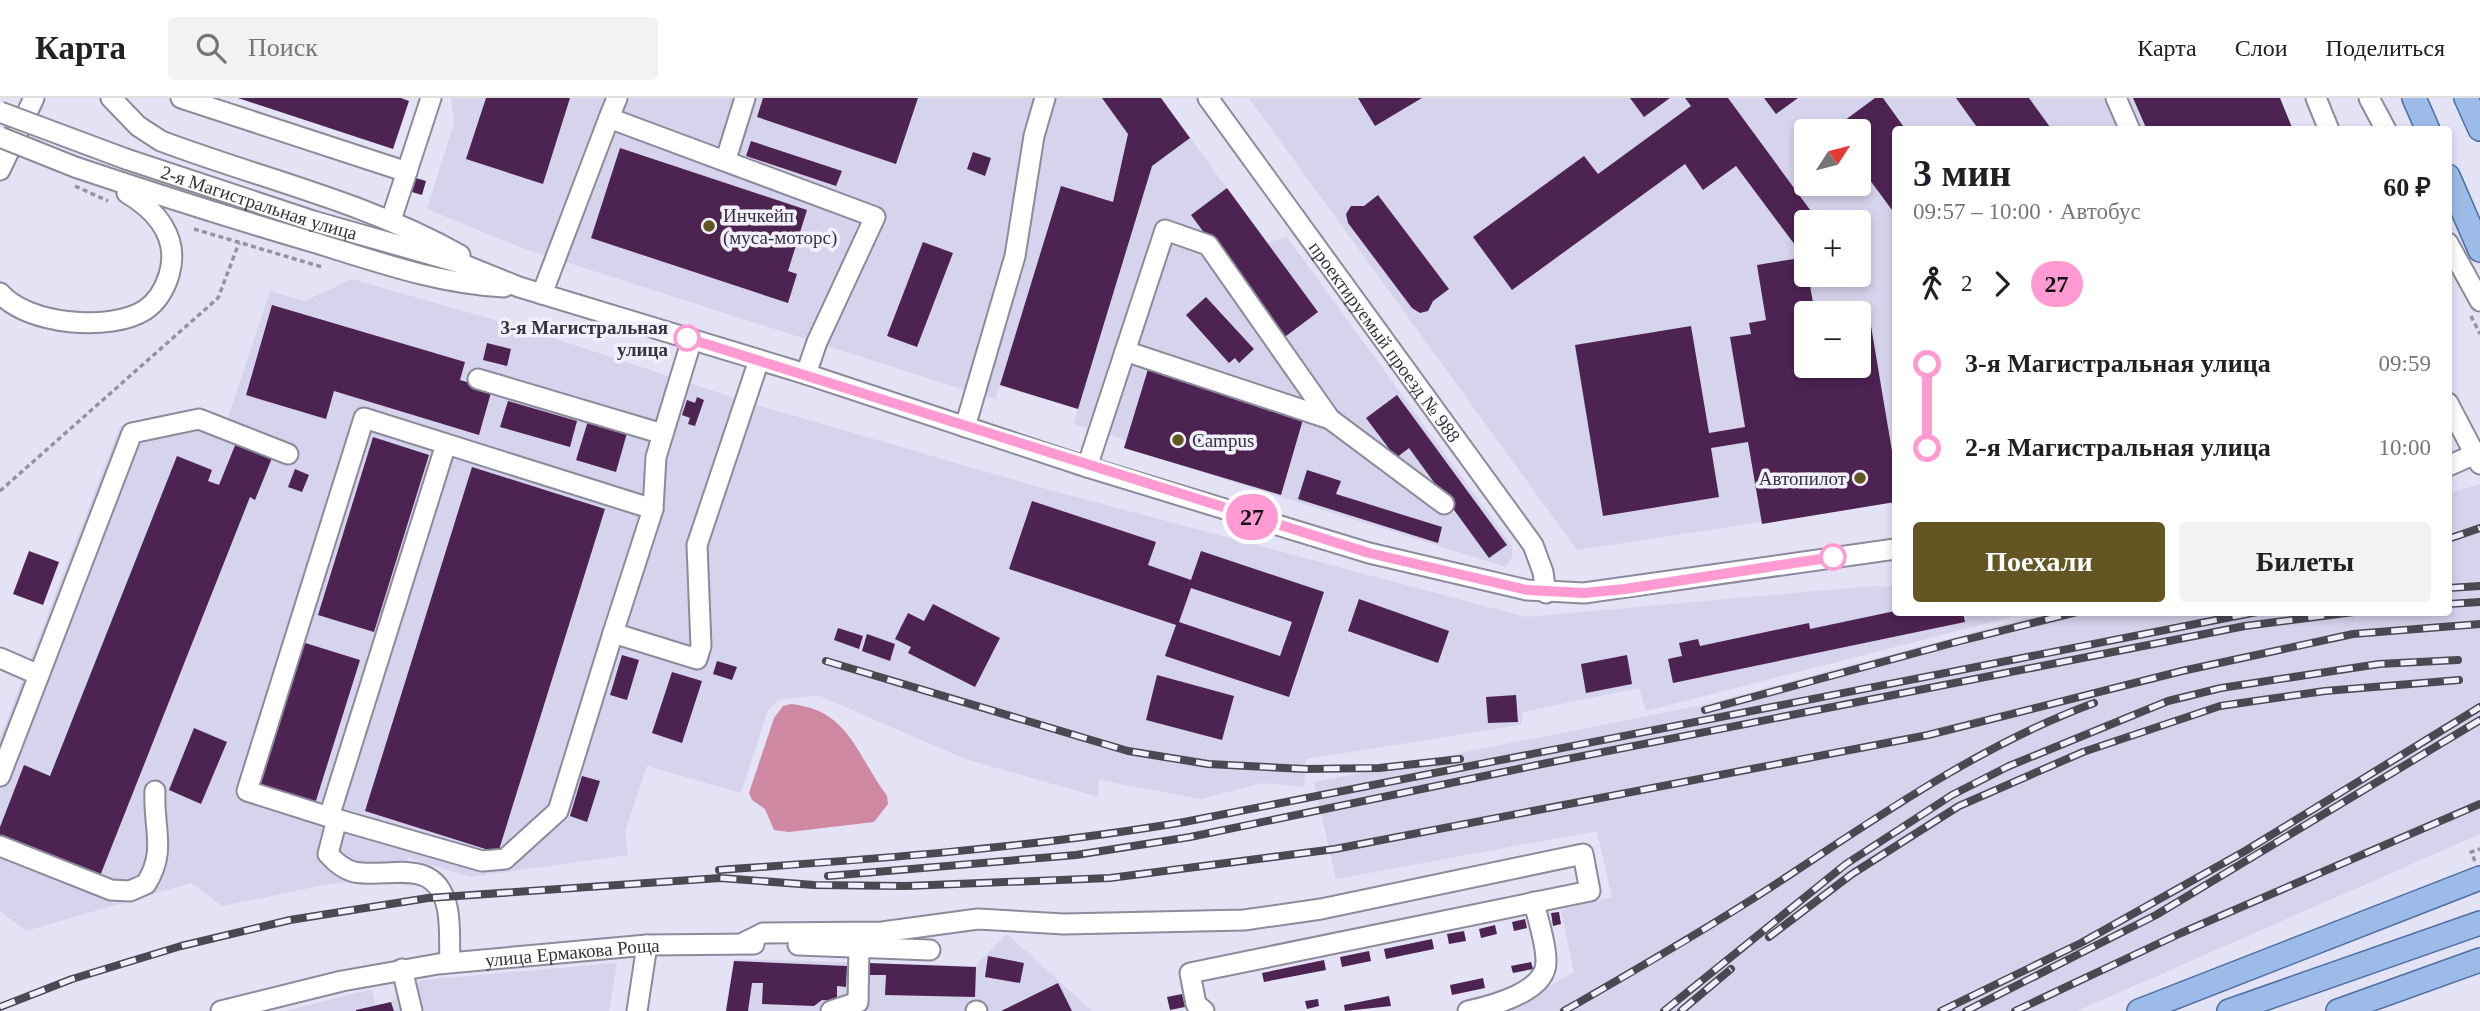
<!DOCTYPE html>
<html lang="ru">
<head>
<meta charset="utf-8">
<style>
	:root { --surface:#fff; --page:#f2f2f2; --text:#202124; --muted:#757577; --line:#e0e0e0; --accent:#645623 }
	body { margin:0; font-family:Georgia,serif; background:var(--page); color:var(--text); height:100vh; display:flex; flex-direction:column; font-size:26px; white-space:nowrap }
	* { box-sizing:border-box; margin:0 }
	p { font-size:23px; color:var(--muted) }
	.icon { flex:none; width:38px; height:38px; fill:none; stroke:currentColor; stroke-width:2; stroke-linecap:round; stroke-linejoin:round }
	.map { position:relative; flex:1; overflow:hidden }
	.drawer { position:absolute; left:1892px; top:28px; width:560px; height:490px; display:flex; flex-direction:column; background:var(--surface); border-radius:7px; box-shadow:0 4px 10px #0003 }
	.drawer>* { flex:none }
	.badge { padding:0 14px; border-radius:23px; font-size:24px; line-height:46px }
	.needle { width:46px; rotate:54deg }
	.controls { position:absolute; left:1794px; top:21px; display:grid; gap:14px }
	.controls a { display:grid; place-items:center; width:77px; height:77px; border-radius:7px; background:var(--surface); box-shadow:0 4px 10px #0003; font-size:35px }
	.map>.badge { position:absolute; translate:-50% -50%; box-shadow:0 0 0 4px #fff }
	.legs { display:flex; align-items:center; gap:10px; height:77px; padding:0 21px; font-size:23px }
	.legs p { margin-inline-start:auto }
	.summary { display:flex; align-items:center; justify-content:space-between; height:119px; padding:0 21px }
	h1 { font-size:38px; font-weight:600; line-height:52px }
	.cta { display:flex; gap:14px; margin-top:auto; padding:14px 21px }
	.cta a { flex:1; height:80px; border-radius:7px; background:var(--accent); color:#fff; font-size:28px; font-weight:600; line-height:80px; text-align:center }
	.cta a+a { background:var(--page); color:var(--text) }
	ul { padding:0 21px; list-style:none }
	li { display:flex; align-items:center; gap:24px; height:84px; font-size:26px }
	li i { display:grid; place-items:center; width:10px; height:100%; margin:0 9px; background:currentColor }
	li i::after { content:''; width:18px; height:18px; margin:-9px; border:5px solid; border-radius:50%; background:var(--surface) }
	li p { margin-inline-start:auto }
	li:first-child i { background:linear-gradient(#0000 50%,currentColor 0) }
	li:last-child i { background:linear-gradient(currentColor 50%,#0000 0) }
	header { display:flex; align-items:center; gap:42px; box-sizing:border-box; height:98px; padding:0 35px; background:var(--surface); border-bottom:2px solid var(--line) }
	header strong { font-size:33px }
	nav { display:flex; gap:38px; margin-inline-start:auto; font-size:24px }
	.search { width:490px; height:63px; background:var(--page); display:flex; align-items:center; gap:18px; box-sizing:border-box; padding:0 24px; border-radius:7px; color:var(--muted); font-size:26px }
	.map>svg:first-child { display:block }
	.built { fill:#d6d3ec; fill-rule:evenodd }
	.forest { fill:#cf88a2 }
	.building { fill:#4d2352; fill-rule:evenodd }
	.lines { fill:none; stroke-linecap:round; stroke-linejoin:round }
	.minor-casing { stroke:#8c8a9b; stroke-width:23 }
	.major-casing { stroke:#4d6ea2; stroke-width:26 }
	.path { stroke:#9493a0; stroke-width:3.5; stroke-dasharray:5 3.5; stroke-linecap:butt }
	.minor { stroke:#fff; stroke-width:19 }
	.major { stroke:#9cbbe8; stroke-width:23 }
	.rail-casing { stroke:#4a4952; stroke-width:8 }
	.rail { stroke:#f2f0ff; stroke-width:5; stroke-dasharray:16; stroke-linecap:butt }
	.minor-bridge-casing { stroke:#8c8a9b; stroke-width:23; stroke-linecap:butt }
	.path-bridge { stroke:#9493a0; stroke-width:3.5; stroke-dasharray:5 3.5; stroke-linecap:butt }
	.minor-bridge { stroke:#fff; stroke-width:19 }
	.line-1-casing { stroke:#fff; stroke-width:16 }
	.line-1 { stroke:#ff9ad2; stroke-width:10 }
	.poi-dot { fill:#645623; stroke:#f2f0ff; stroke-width:2.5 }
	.stop-1-dot { fill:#fff; stroke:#ff9ad2; stroke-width:3.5 }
	.labels { text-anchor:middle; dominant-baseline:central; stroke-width:7; stroke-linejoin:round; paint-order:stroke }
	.street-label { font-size:19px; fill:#35343b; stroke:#f2f0ff }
	.poi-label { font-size:19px; fill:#35343b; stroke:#f2f0ff; text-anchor:start }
	.stop-label { font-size:19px; font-weight:bold; fill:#35343b; stroke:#f2f0ff; text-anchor:end }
</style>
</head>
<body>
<header>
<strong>Карта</strong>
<div class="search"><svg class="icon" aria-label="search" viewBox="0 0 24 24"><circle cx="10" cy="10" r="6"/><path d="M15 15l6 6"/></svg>Поиск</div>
<nav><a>Карта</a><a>Слои</a><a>Поделиться</a></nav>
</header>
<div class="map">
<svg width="2480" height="913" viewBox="0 0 2480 913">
	<rect width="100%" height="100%" fill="#e4e2f5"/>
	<path class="built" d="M 451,0 L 1161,0 L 1267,145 L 1287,139 L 1512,448 L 1512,459 L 1506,469 L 1124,350 L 1126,342 L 1074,326 L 1078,311 L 1000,287 L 995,301 L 974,295 L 525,151 L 427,111 L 454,25 Z
		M 1249,0 L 2280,0 L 2293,31 L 1895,32 L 1895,404 L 1577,452 ZM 1806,33 L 1858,33 L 1858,86 L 1806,86 ZM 1806,124 L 1858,124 L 1858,177 L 1806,177 ZM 1806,215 L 1858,215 L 1858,268 L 1806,268 Z
		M 352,181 L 520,229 L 750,305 L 1035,388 L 1526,519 L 1873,488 L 1895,489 L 1895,514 L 2014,514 L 2015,518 L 1646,613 L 1639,590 L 1523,614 L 1521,627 L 1306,661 L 1304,689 L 1262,685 L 1201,701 L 1099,682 L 1098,699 L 965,661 L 818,597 L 779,602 L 768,612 L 741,695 L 647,668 L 625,733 L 628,757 L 470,779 L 408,760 L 401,780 L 329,786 L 222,808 L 191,785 L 26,833 L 0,813 L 0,640 L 120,328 L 200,310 L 228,320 L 270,193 L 305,203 Z
		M 2480,386 L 2480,736 L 2077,913 L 1508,913 L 1574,874 L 1561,812 L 1612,799 L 1597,733 L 1336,781 L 1314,684 L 1703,607 L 2045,515 L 2448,514 L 2448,396 Z
		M 1007,836 L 1092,913 L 725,913 L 734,861 L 975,868 Z
		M 617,865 L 609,913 L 285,913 L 372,891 L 376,907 L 391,904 L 421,882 Z"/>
	<path class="forest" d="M 791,606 C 849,612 856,656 887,698 L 888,706 L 874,724 L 789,734 L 774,732 L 765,711 L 752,702 L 749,695 L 774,620 L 783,608 Z"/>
	<path class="building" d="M 238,0 L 401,0 L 409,3 L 393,51 Z
		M 486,0 L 570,0 L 543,86 L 466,61 Z
		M 763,0 L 918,0 L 896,66 L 757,19 Z
		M 1102,0 L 1161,0 L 1190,40 L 1152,68 L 1078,311 L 1000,287 L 1061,88 L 1113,104 L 1128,36 Z
		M 1358,0 L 1422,0 L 1375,28 Z
		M 1630,0 L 1670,0 L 1644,19 Z
		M 1685,0 L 1728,0 L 1819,124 L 1806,124 L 1806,139 L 1795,147 L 1736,68 L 1703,92 L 1685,66 L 1512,192 L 1473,139 L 1584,58 L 1598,76 L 1691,8 Z
		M 1764,0 L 1798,0 L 1776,16 Z
		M 1875,0 L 1883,0 L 1906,32 L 1895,32 L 1895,116 L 1858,66 L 1858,33 L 1833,31 Z
		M 1956,0 L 2029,0 L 2050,29 L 2046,32 L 1979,32 Z
		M 2133,0 L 2280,0 L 2293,32 L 2147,32 Z
		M 751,43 L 842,73 L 836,88 L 746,58 Z
		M 620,50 L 807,112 L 788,173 L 797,176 L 788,205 L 591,140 Z
		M 973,54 L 991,60 L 985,78 L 967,71 Z
		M 409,78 L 426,83 L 422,97 L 405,92 Z
		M 1227,90 L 1318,214 L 1282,241 L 1191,117 Z
		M 1378,97 L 1449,191 L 1433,203 L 1428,213 L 1420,215 L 1412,210 L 1348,125 L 1346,116 L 1351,108 L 1364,108 Z
		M 923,144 L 953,155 L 917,249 L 887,238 Z
		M 1794,161 L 1797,178 L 1808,177 L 1815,215 L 1806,215 L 1806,268 L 1858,268 L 1858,218 L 1869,216 L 1895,371 L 1895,404 L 1762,426 L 1748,344 L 1711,350 L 1719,399 L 1603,418 L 1575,247 L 1691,228 L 1709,335 L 1745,329 L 1730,239 L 1751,236 L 1749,225 L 1766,222 L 1757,167 Z
		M 1206,199 L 1254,251 L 1239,265 L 1235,260 L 1229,265 L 1186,217 Z
		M 272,207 L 465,264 L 460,282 L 492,291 L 479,337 L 334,293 L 326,321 L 246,297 Z
		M 487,245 L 511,251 L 507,268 L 483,262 Z
		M 1149,268 L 1304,318 L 1281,397 L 1124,350 Z
		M 1397,297 L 1507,447 L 1489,460 L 1409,350 L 1396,360 L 1366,320 Z
		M 697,299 L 704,302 L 695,328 L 688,326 L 690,320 L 682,317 L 687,302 L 695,305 Z
		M 508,303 L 577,323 L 570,349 L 500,329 Z
		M 588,323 L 627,335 L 616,374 L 576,362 Z
		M 373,339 L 429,357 L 374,534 L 318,517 Z
		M 236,345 L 272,360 L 255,402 L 250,399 L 100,778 L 0,738 L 0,729 L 24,667 L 50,678 L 177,358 L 212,372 L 208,383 L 219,387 Z
		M 472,369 L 605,411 L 498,755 L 365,713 Z
		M 295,371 L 309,377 L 302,394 L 288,389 Z
		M 1307,372 L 1341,383 L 1336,396 L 1442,429 L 1438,445 L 1298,401 Z
		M 1032,403 L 1156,444 L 1148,467 L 1191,482 L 1201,453 L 1324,494 L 1289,599 L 1165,558 L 1176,527 L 1009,471 ZM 1191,490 L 1292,524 L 1280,558 L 1179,524 Z
		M 29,453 L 59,464 L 43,507 L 13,496 Z
		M 1359,501 L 1449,533 L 1438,565 L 1348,533 Z
		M 933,506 L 1000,540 L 975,589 L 908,555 L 911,549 L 895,541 L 908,515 L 924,523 Z
		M 1895,513 L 1963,514 L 1965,524 L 1673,585 L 1668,561 L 1682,558 L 1679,545 L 1698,541 L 1700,548 L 1809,525 L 1810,531 Z
		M 838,530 L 863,538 L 859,551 L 834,542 Z
		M 867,536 L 895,546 L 890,563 L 862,553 Z
		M 302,544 L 360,562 L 314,709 L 256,691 Z
		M 622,557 L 639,562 L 627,602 L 610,597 Z
		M 1627,557 L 1632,586 L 1586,595 L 1581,566 Z
		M 717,563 L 737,569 L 732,582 L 713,576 Z
		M 672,574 L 702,583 L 682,645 L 652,635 Z
		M 1157,577 L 1234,598 L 1222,642 L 1146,622 Z
		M 1516,597 L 1518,624 L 1488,625 L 1486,599 Z
		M 194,630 L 227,644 L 201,706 L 169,692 Z
		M 582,678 L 600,683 L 587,724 L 570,718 Z
		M 1559,814 L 1561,826 L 1553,828 L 1551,815 Z
		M 1525,821 L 1527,830 L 1514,833 L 1512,824 Z
		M 1495,827 L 1497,836 L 1481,840 L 1479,831 Z
		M 1464,833 L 1466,843 L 1449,846 L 1447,836 Z
		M 1432,841 L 1434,851 L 1386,861 L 1384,851 Z
		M 1369,853 L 1371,863 L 1342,869 L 1340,859 Z
		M 988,858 L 1024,865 L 1020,885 L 985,879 Z
		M 1324,862 L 1326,872 L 1264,884 L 1262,875 Z
		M 734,863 L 847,868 L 846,889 L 837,888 L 837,903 L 822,902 L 814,908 L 762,906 L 763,885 L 752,885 L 748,913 L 726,913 Z
		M 1531,864 L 1533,871 L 1513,875 L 1511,868 Z
		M 868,865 L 976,869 L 975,899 L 885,897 L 886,877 L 867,877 Z
		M 1483,880 L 1485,890 L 1452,897 L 1450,887 Z
		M 1058,885 L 1072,913 L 1001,913 Z
		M 1182,896 L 1185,909 L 1170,912 L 1167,899 Z
		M 1389,898 L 1391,908 L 1345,913 L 1344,907 Z
		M 1318,901 L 1319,908 L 1307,911 L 1305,903 Z
		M 391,904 L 394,913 L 356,913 L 356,912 Z"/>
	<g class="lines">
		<defs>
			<g id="minor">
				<path d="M 111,0 L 138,28 L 161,43 C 262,81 366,104 460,157"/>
				<path d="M 181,0 L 407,74"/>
				<path id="s1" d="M 1208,0 L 1533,447 L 1543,474 L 1546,495"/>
				<path d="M 2116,0 L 2130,32"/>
				<path d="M 2316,0 L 2329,32"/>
				<path d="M 2369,0 L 2386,32"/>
				<path d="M 609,20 L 617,0"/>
				<path id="s2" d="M 126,61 L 313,123 L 457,164 L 519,189 L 806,276 L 1087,369 L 1369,455 L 1527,492 L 1584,495 L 1895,451"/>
				<path d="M 726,61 L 745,0"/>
				<path d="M 75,69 C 155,96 235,121 316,145 C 378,164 439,186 504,189"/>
				<path d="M 0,72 L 34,0"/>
				<path d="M 391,122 L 431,0"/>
				<path d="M 2448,145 L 2480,203"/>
				<path d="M 0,195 C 27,227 111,234 145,212 C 157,204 165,190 169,177 C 180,140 157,113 127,95"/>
				<path d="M 542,196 L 609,20 L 875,119 L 817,244 L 806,276"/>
				<path d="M 692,241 L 656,359 L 653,411 L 613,535 L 697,561 L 701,548 L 697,447 L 759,262"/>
				<path d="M 1125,253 L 1330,321"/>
				<path d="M 478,281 L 663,336"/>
				<path d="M 2448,305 L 2480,366"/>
				<path d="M 965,329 L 1015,158 L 1034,38 L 1045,0"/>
				<path d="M 446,346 L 329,719 L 247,693 L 364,320 L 653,411"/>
				<path d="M 2448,368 L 2480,354"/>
				<path d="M 1087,369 L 1165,132 L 1208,147 L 1330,321 L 1444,406"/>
				<path d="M 0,560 L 39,577 L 132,335 L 199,321 L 288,356"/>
				<path d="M 0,678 L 39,577"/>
				<path d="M 329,719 L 482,763 L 505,761 L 558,713 L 613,535"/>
				<path d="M 337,721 L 328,756 C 335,764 343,771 354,774 C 389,781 435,757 447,809 C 451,826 449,847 450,864"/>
				<path d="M 0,748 L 111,792 L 130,793 L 146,786 C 167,753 153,730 155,693"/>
				<path d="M 743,845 L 763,835 L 882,834 L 978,821 L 1064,826 L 1244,822 L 1321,811 L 1583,756 L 1590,793 L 1190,875 L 1196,906 L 1204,913"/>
				<path d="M 798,847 L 930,852"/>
				<path d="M 402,871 L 412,913"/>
				<path id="s3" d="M 221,913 L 342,883 L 438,866 L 647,847 L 754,846"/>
				<path d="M 637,913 L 647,847"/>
				<path d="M 831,913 L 858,904 L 859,849"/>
				<path d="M 976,913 L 977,913"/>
				<path d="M 1468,913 C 1491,908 1547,894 1546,863 C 1546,844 1538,823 1534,804"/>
			</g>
			<path id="major" d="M 2414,0 L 2428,32
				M 2466,0 L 2480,31
				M 2448,78 L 2480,152
				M 2139,913 L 2480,780
				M 2229,913 L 2480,825
				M 2338,913 L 2480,862"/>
		</defs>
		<use href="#minor" class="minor-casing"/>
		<use href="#major" class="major-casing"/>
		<path class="path" d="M 194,131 L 322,169
			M 2471,218 L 2480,236
			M 0,393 L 218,200 L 239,145
			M 2475,763 L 2471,754 L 2480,751"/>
		<use href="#minor" class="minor"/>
		<use href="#major" class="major"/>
		<defs>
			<path id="rail" d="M 2448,441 L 2480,430
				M 2448,490 L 2480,488
				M 2448,506 L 2480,504
				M 826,563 L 1128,653 L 1208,666 L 1305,671 L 1379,670 L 1460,661
				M 1705,612 L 1956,544 L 2077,514
				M 719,772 C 875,761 1030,750 1184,724 L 2257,514
				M 828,778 L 1076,757 L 1190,739 L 1547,665 L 2245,528 L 2354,514
				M 1769,839 L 1852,776 L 1959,708 L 2083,654 L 2220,608 L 2325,593 L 2459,582
				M 0,909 L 72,881 L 181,848 L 290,822 L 428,800 L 720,780 L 814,787 L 906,788 L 1110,780 L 1335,751 L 1928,637 L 2182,573 L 2353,536 L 2480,526
				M 1564,913 C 1632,874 1700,835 1765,793 C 1871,724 1975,649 2094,605
				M 1664,913 L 1846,766 L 1952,697 L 2009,668 L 2168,603 L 2221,590 L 2379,566 L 2458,562
				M 1681,913 L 1731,871
				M 1941,913 L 2081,845 L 2245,753 L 2480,609
				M 1966,913 L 2156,817 L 2480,622
				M 2015,913 L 2181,835 L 2480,706"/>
		</defs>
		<use href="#rail" class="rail-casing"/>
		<use href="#rail" class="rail"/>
		<defs>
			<path id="minor-bridge" d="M 0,14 L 126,61
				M 0,39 L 75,69"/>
		</defs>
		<use href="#minor-bridge" class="minor-bridge-casing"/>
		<path class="path-bridge" d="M 75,88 L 108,103"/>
		<use href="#minor-bridge" class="minor-bridge"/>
	</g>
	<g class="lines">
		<defs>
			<path id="line-1" d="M 687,240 L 1369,455 L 1527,492 L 1584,495 L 1625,491 L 1833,459"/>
		</defs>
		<use href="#line-1" class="line-1-casing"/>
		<use href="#line-1" class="line-1"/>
	</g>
	<g class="poi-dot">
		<circle cx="709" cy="128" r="7"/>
		<circle cx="1178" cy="342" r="7"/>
		<circle cx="1860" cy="380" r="7"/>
	</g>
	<g class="stop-1-dot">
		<circle cx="687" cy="240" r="12"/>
		<circle cx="1833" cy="459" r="12"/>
	</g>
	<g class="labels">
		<g class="street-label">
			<text stroke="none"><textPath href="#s2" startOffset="140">2-я Магистральная улица</textPath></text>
			<text stroke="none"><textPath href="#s1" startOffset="301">проектируемый проезд № 988</textPath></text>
			<text stroke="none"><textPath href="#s3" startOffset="357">улица Ермакова Роща</textPath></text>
		</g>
		<g class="poi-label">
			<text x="723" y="117">Инчкейп<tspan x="723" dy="22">(муса-моторс)</tspan></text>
			<text x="1192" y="342">Campus</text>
			<text x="1846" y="380" text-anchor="end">Автопилот</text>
		</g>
		<g class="stop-label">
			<text x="668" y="229">3-я Магистральная<tspan x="668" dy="22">улица</tspan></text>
		</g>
	</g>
</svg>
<div class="controls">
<a><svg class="needle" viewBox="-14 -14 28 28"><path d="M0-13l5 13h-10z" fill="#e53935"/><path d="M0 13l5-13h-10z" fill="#757577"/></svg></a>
<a>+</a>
<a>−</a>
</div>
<b class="badge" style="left:1252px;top:419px;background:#ff9ad2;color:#111">27</b>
<section class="drawer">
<div class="summary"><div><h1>3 мин</h1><p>09:57 – 10:00 · Автобус</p></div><b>60 ₽</b></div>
<div class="legs"><svg class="icon" aria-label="walk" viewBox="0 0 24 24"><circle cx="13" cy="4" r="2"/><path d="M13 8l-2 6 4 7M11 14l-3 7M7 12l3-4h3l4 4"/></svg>2<svg class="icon" aria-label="forward" viewBox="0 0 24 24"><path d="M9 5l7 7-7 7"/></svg><b class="badge" style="background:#ff9ad2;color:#111">27</b></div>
<ul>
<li><i style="color:#ff9ad2"></i><b>3-я Магистральная улица</b><p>09:59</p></li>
<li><i style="color:#ff9ad2"></i><b>2-я Магистральная улица</b><p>10:00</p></li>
</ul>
<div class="cta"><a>Поехали</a><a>Билеты</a></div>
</section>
</div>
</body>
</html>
